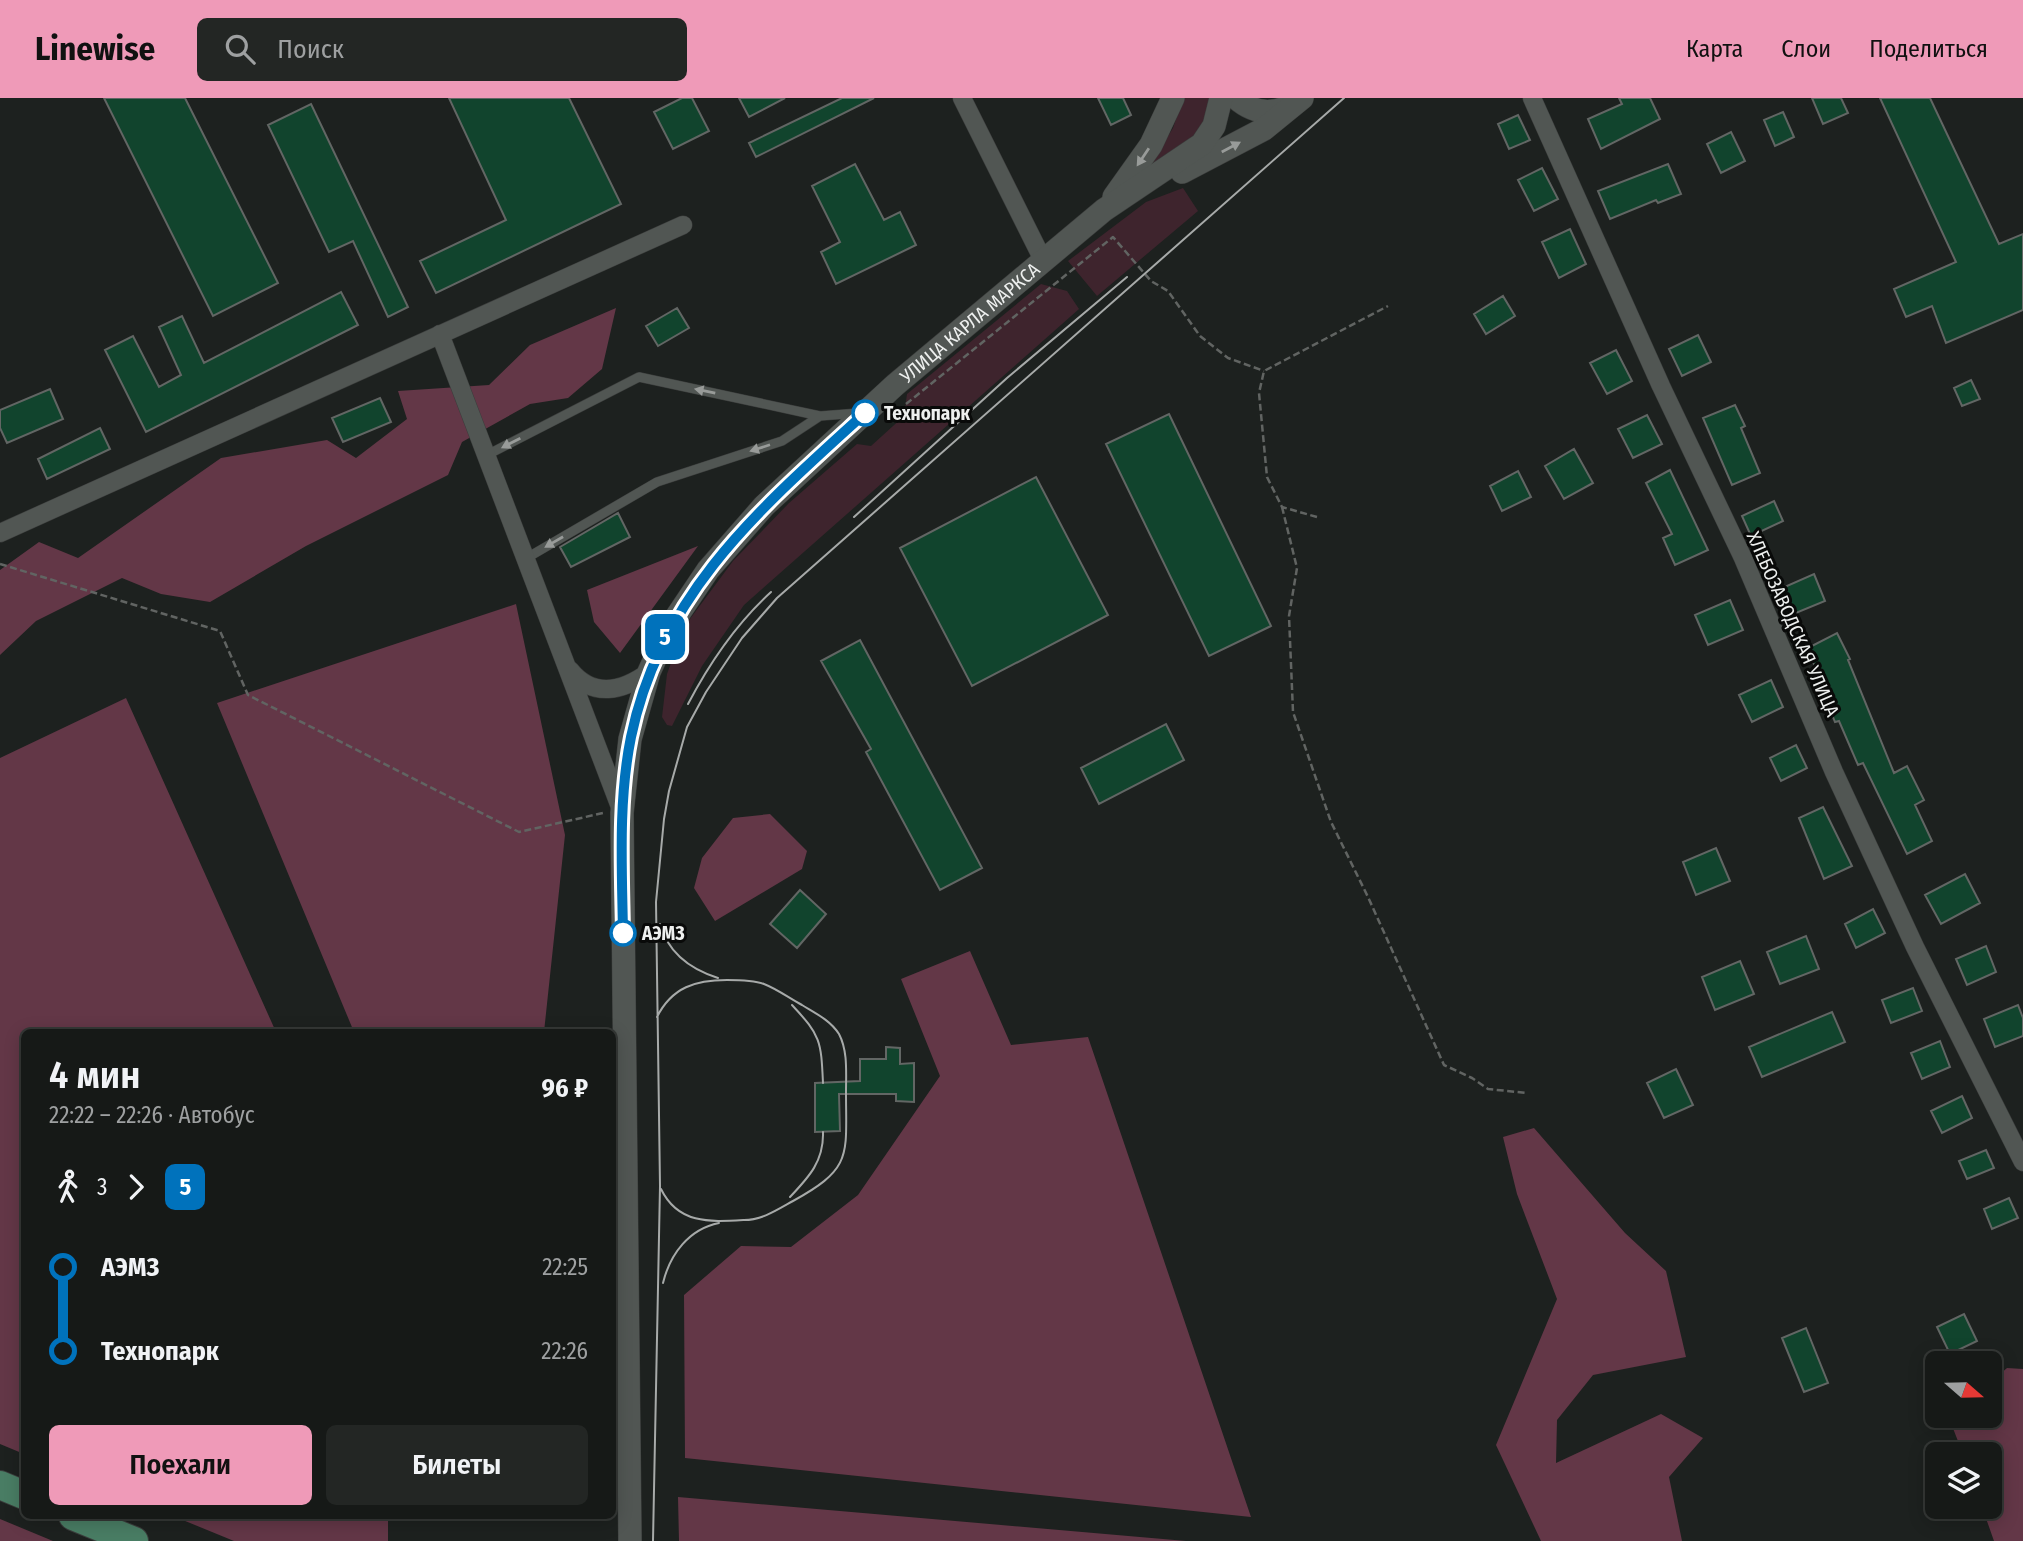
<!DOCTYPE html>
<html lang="ru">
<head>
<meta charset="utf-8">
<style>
	:root { --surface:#161917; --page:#232624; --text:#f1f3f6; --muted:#9ea0a1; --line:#353836; --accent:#ef9ab8 }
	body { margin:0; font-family:"Fira Sans Condensed",sans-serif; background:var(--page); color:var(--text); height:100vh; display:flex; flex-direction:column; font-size:26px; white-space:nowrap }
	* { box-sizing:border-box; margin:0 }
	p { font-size:23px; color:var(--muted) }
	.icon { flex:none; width:38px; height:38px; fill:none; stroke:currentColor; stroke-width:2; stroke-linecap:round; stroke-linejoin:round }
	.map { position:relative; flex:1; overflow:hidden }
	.sheet { position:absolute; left:21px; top:931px; width:595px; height:490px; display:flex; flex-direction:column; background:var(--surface); border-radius:10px; box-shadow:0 4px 18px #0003,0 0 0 2px var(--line) }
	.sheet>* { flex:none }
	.badge { padding:0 14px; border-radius:10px; font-size:24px; line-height:46px }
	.needle { width:46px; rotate:110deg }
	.tools { position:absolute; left:1925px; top:1253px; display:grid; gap:14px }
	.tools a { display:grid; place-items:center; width:77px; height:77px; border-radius:10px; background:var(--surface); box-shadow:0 4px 18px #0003,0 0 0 2px var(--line); font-size:35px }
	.map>.badge { position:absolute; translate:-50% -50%; box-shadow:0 0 0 4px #fff }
	.legs { display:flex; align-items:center; gap:10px; height:77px; padding:0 28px; font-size:23px }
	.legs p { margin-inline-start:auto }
	.head { display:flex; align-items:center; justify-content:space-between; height:119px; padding:0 28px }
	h1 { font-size:38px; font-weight:600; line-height:52px }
	.primary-button { display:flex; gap:14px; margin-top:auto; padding:14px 28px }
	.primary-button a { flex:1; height:80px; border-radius:10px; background:var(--accent); color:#111; font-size:28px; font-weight:600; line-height:80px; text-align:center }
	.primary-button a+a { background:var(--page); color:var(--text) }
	ul { padding:0 28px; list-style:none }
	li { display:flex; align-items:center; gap:24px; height:84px; font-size:26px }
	li i { display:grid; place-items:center; width:10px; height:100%; margin:0 9px; background:currentColor }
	li i::after { content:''; width:18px; height:18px; margin:-9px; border:5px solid; border-radius:50%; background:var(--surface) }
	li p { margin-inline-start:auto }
	li:first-child i { background:linear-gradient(#0000 50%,currentColor 0) }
	li:last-child i { background:linear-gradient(currentColor 50%,#0000 0) }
	header { display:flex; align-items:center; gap:42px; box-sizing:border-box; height:98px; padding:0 35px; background:var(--accent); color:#111 }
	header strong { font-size:33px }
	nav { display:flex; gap:38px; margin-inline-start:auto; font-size:24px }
	.search { width:490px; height:63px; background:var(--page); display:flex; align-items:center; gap:18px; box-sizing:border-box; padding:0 24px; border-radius:10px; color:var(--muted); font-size:26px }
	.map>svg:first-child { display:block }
	.green { fill:#3e242d }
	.forest { fill:#633747 }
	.building { fill:#11442d; stroke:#626664; stroke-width:2 }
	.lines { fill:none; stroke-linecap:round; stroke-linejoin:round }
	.service-casing { stroke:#3b3d3c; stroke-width:10 }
	.minor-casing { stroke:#3b3d3c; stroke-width:19 }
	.tertiary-casing { stroke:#3b3d3c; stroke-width:24 }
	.primary-casing { stroke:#3b3d3c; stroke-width:30 }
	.path { stroke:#616462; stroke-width:2.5; stroke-dasharray:7 3.5; stroke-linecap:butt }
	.service { stroke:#515653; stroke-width:9 }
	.minor { stroke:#515653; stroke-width:18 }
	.tertiary { stroke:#515653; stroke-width:23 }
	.primary { stroke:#497d64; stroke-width:28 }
	.tram { stroke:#a7aaa9; stroke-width:2 }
	.oneway { fill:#989b99 }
	.line-1-casing { stroke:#fff; stroke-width:16 }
	.line-1 { stroke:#0072bc; stroke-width:10 }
	.stop-1-dot { fill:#fff; stroke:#0072bc; stroke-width:3.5 }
	.labels { text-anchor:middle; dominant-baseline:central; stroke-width:6; stroke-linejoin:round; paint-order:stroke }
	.street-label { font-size:19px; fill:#eef0ef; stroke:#090a09 }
	.stop-label { font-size:19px; font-weight:bold; fill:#eef0ef; stroke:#090a09; text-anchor:start }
</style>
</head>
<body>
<header>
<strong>Linewise</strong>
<div class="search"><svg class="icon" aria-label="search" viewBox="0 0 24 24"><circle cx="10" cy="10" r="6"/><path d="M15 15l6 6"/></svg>Поиск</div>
<nav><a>Карта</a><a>Слои</a><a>Поделиться</a></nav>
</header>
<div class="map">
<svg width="2023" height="1443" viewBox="0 0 2023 1443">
	<rect width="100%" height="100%" fill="#1d211f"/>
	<path class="green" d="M 1183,0 L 1214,0 L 1206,30 L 1150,67 L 1173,30 Z
		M 1183,90 L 1198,113 L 1097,198 L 1068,163 L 1146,104 Z
		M 1041,186 L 1067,193 L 1079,211 L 744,507 L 702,568 L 672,628 L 667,627 L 662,619 L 667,576 L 684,529 L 733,463 L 789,405 L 857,346 L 871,348 L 904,318 L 907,296 Z"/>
	<path class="forest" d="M 616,210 L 602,271 L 568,300 L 530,306 L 462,344 L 448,377 L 306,448 L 210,504 L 161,496 L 122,480 L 36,523 L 0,557 L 0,472 L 39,444 L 78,460 L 221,360 L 327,342 L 356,360 L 407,321 L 398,293 L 489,287 L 530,247 Z
		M 698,448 L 620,555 L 594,524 L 587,492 Z
		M 516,506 L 565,737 L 544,934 L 354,934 L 217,605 Z
		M 126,600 L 276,934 L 24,934 L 24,1356 L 0,1346 L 0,660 Z
		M 770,716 L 807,753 L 802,771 L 715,823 L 694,790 L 702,760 L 733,720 Z
		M 970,853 L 1011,947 L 1088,939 L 1251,1419 L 685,1360 L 684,1197 L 741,1148 L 791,1149 L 858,1097 L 940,978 L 901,881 Z
		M 1534,1030 L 1625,1135 L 1666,1173 L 1686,1259 L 1593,1277 L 1557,1322 L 1556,1365 L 1661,1316 L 1703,1340 L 1669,1379 L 1682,1443 L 1541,1443 L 1496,1347 L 1557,1201 L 1517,1096 L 1503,1039 Z
		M 2007,1270 L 2023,1271 L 2023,1443 L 1994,1443 L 1982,1409 L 1990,1409 L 1990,1356 L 1963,1356 L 1949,1320 L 1952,1318 L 1990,1318 L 1990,1285 Z
		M 678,1399 L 1186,1443 L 679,1443 Z
		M 173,1418 L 388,1418 L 388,1443 L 234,1443 Z
		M 0,1421 L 53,1443 L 0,1443 Z"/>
	<path class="building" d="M 104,0 L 185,0 L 278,185 L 213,218 Z
		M 449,0 L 569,0 L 621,106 L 436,195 L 420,163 L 506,122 Z
		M 682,0 L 692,0 L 709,33 L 673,51 L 654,14 Z
		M 739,0 L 785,0 L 749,19 Z
		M 842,0 L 874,0 L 756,59 L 749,45 Z
		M 1098,0 L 1123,0 L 1131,17 L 1111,27 Z
		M 1619,0 L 1650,0 L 1660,21 L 1601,51 L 1588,21 L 1622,6 Z
		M 1812,0 L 1841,0 L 1848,15 L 1823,26 Z
		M 1880,0 L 1930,0 L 1999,146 L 2023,136 L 2023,212 L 1946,245 L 1932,208 L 1906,219 L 1894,191 L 1956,164 Z
		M 311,6 L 408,209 L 388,219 L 353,143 L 329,154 L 268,27 Z
		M 1783,14 L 1794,39 L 1775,48 L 1764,22 Z
		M 1518,17 L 1530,42 L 1509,51 L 1498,26 Z
		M 1731,34 L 1745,63 L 1721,75 L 1707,46 Z
		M 855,66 L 884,122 L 900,114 L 916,147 L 836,186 L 821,154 L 840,144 L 812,88 Z
		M 1668,66 L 1681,96 L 1658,105 L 1656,102 L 1610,121 L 1598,93 Z
		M 1542,70 L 1558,101 L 1534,113 L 1518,82 Z
		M 1570,131 L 1586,166 L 1559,180 L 1542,144 Z
		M 341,194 L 358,227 L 146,334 L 105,252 L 133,238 L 159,289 L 181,277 L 159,229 L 182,218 L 204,265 Z
		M 1503,198 L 1515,218 L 1486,236 L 1474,216 Z
		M 677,210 L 689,230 L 658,248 L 646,228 Z
		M 1698,237 L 1711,264 L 1682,278 L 1669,251 Z
		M 1616,252 L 1632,283 L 1607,296 L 1590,265 Z
		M 1971,282 L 1980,301 L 1962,308 L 1954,290 Z
		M 50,291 L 63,321 L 7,345 L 0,330 L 0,312 Z
		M 380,300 L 391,324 L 343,344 L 332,320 Z
		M 1735,307 L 1745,328 L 1741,330 L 1760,375 L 1732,387 L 1703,320 Z
		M 1169,316 L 1271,528 L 1209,558 L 1106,346 Z
		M 1647,317 L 1662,346 L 1633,360 L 1618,331 Z
		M 100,330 L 110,351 L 47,381 L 38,361 Z
		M 1574,351 L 1593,385 L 1564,401 L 1545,368 Z
		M 1670,372 L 1708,452 L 1675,467 L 1663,440 L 1672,436 L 1646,385 Z
		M 1518,373 L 1531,399 L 1502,413 L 1490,388 Z
		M 1036,379 L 1108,517 L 972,588 L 900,450 Z
		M 1774,403 L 1783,423 L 1751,438 L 1742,418 Z
		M 618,415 L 630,439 L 571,469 L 560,449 Z
		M 1814,476 L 1825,503 L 1791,517 L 1780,491 Z
		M 1730,502 L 1743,532 L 1708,547 L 1695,517 Z
		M 1837,535 L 1850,561 L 1848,562 L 1894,675 L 1907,668 L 1924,702 L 1915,707 L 1932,743 L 1907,756 L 1863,665 L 1858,667 L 1839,623 L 1835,624 L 1825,599 L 1830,597 L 1806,551 Z
		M 860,542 L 982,770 L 940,792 L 866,654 L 871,651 L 821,563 Z
		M 1771,582 L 1783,609 L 1752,624 L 1739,597 Z
		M 1166,626 L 1184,662 L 1099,706 L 1081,670 Z
		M 1796,647 L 1807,670 L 1781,683 L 1770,660 Z
		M 1823,709 L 1852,768 L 1824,781 L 1799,720 Z
		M 1716,750 L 1730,783 L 1696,797 L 1683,764 Z
		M 1965,776 L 1980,805 L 1941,826 L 1925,797 Z
		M 800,792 L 826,816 L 797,850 L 770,826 Z
		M 1873,811 L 1885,835 L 1856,850 L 1845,826 Z
		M 1806,838 L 1819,871 L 1780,886 L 1767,854 Z
		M 1986,848 L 1996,874 L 1967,887 L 1956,861 Z
		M 1740,863 L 1754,896 L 1715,912 L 1702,879 Z
		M 1913,890 L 1922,913 L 1891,925 L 1882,902 Z
		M 2018,907 L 2023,920 L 2023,938 L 1995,949 L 1984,921 Z
		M 1832,914 L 1845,944 L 1762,979 L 1749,949 Z
		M 1940,943 L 1950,969 L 1922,981 L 1911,955 Z
		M 886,949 L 900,950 L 900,966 L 914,965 L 914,1004 L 896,1003 L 896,996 L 839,996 L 840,1033 L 815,1034 L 815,985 L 860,983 L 860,961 L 886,961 Z
		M 1676,971 L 1693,1007 L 1664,1020 L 1647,985 Z
		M 1962,998 L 1972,1020 L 1942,1035 L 1931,1013 Z
		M 1986,1052 L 1994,1070 L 1967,1081 L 1959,1063 Z
		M 2009,1100 L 2018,1120 L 1992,1131 L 1984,1111 Z
		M 1964,1216 L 1977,1243 L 1950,1256 L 1937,1229 Z
		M 1806,1230 L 1828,1285 L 1804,1294 L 1782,1240 Z"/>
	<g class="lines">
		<defs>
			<path id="service" d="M 485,358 L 639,279 L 820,318 L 859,315
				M 525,461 L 657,384 L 782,343 L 820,318"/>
			<path id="minor" d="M 962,0 L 1043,162
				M 1532,0 L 1661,288 L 1743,460 L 1834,674 L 1915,849 L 2023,1064
				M 440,236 L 622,714
				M 0,435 L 683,127
				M 570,572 C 593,601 623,593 649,574"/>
			<g id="tertiary">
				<path d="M 1236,0 C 1253,15 1270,17 1290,8"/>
				<path d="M 1182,74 L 1264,31 L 1302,0"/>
				<path d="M 1114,99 L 1151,47 L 1173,0"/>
				<path id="s1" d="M 630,1443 L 622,715 L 630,641 L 649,574 L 669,530 L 708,472 L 764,408 L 895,287 L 1104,112 L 1202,46 L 1214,28 L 1221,0"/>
			</g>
			<path id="primary" d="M 0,1387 L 24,1397
				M 73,1418 L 134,1443"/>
		</defs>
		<use href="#service" class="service-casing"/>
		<use href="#minor" class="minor-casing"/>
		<use href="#tertiary" class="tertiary-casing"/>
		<use href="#primary" class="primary-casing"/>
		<path class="path" d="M 906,306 L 1113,139 L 1151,183 L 1168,193 L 1200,238 L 1228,260 L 1264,273
			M 1282,409 L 1297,470 L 1289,518 L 1293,614 L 1331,724 L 1368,799 L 1444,967 L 1472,980 L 1488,991 L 1527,995
			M 1317,419 L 1282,409 L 1267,379 L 1259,295 L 1264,273 L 1388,208
			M 0,466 L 220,533 L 248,597 L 519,734 L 603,715"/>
		<use href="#service" class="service"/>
		<use href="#minor" class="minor"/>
		<use href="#tertiary" class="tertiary"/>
		<use href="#primary" class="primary"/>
		<path class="tram" d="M 854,419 L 1007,280 L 1127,179
			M 688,606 C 709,566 737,525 771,494
			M 660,826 C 668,855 690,871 718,880
			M 792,907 C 821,938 821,943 823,985
			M 657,919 C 672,889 696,882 727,882 C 739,882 753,882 764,886 C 777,891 789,900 802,907 C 815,915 830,922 839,936 C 848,953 846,975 846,994 C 846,1058 853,1070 793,1103 C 777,1112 762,1122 744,1122 C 709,1124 678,1126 661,1091
			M 790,1099 C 809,1079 824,1063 823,1034
			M 663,1185 C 670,1156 689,1131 719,1125
			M 653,1443 L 660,1088 L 656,804 L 664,721 L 669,693 L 687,629 L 706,594 L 742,540 L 777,500 L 1344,0"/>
	</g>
	<defs><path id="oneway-solid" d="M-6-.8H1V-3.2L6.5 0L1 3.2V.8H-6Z" transform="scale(1.75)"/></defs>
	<g class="oneway">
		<use href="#oneway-solid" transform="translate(1231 49) rotate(-28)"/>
		<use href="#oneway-solid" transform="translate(1143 59) rotate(124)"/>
		<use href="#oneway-solid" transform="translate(705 293) rotate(-168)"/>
		<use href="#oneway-solid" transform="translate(511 345) rotate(153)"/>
		<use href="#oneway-solid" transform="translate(760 350) rotate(162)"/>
		<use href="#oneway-solid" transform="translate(554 444) rotate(150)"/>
	</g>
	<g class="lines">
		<defs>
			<path id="line-1" d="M 623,835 C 622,771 618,703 631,639 C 661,494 761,410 865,315"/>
		</defs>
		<use href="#line-1" class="line-1-casing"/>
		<use href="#line-1" class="line-1"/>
	</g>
	<g class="stop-1-dot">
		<circle cx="865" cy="315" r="12"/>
		<circle cx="623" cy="835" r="12"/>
	</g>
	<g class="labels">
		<g class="street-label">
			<text stroke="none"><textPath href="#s1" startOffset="1351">УЛИЦА КАРЛА МАРКСА</textPath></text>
			<text transform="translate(1793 526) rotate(66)">ХЛЕБОЗАВОДСКАЯ УЛИЦА</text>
		</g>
		<g class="stop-label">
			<text x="884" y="315">Технопарк</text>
			<text x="642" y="835">АЭМЗ</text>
		</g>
	</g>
</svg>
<div class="tools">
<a><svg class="needle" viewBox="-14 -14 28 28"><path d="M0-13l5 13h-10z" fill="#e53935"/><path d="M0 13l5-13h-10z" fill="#9ea0a1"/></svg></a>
<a><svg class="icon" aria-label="layers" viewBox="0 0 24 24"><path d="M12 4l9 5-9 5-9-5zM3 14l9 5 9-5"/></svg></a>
</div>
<b class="badge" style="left:665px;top:539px;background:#0072bc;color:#fff">5</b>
<section class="sheet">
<div class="head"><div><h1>4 мин</h1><p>22:22 – 22:26 · Автобус</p></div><b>96 ₽</b></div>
<div class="legs"><svg class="icon" aria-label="walk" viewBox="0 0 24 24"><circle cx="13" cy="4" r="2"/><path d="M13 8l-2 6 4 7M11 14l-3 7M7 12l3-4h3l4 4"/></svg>3<svg class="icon" aria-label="forward" viewBox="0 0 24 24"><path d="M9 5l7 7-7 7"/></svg><b class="badge" style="background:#0072bc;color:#fff">5</b></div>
<ul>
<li><i style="color:#0072bc"></i><b>АЭМЗ</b><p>22:25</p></li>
<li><i style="color:#0072bc"></i><b>Технопарк</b><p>22:26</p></li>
</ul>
<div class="primary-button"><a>Поехали</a><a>Билеты</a></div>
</section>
</div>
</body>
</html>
